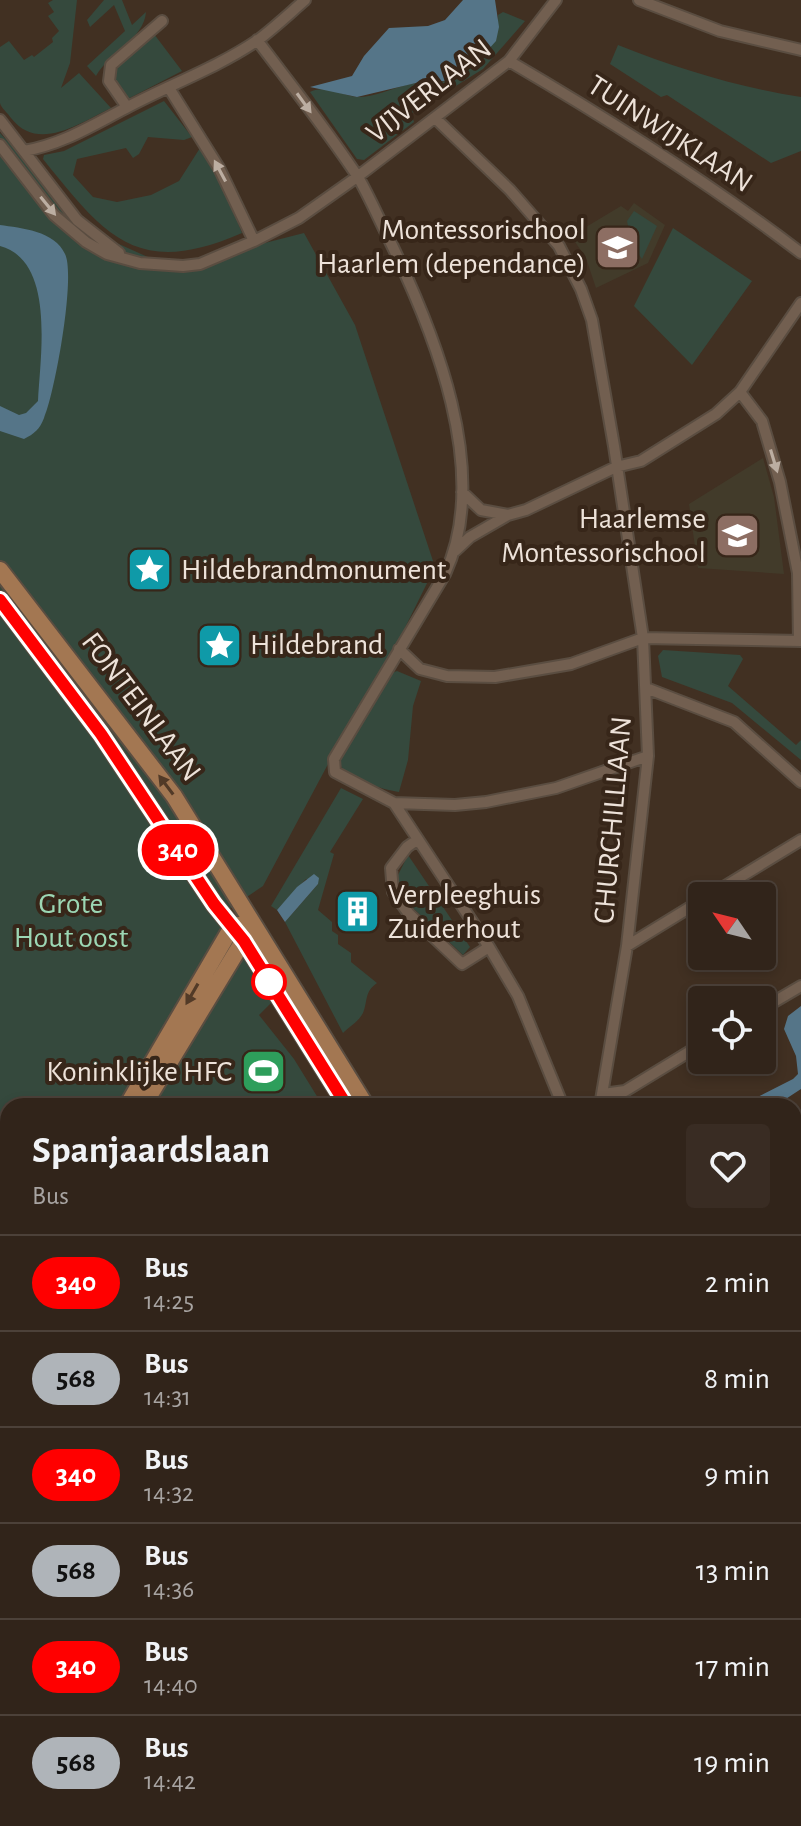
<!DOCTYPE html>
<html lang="en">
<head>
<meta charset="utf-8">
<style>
	:root { --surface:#31241a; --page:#392c23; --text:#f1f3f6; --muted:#a8a4a2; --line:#4c4139 }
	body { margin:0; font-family:"Alegreya Sans",sans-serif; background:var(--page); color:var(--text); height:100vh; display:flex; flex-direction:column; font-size:30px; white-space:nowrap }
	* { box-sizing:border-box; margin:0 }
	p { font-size:26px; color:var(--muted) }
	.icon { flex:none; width:44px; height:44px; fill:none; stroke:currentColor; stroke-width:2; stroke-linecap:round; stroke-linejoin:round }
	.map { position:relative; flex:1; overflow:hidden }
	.sheet { position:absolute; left:0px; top:1098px; width:802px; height:728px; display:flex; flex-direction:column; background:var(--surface); border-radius:24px 24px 0 0; box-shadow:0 4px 12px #0003,0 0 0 2px var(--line) }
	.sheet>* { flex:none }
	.badge { padding:0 16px; border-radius:26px; font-size:28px; line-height:52px }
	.needle { width:52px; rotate:305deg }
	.fabs { position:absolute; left:688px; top:882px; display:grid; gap:16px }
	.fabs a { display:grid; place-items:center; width:88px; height:88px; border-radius:8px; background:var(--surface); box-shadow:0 4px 12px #0003,0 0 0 2px var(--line); font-size:40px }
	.map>.badge { position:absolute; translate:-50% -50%; box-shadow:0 0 0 4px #fff }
	.round { display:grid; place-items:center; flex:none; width:84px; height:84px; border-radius:8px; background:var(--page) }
	.head { display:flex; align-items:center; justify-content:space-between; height:136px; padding:0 32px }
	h1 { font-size:38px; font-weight:600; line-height:60px }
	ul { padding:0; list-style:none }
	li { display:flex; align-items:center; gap:24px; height:96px; padding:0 32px; border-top:2px solid var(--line) }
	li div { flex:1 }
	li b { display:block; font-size:30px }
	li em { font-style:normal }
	li .badge { min-width:88px; font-weight:700; text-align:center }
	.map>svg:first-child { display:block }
	.education { fill:#423b2a }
	.green { fill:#35493d }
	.water { fill:#557588 }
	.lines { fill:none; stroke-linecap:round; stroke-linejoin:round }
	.minor-casing { stroke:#5a4d41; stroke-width:14 }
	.primary-casing { stroke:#5a4d41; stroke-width:20 }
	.minor { stroke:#725f50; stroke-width:10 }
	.primary { stroke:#a37752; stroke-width:16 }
	.oneway { fill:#bcaea2 }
	.oneway2 { fill:#523a27 }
	.line-casing { stroke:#fff; stroke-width:18 }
	.line { stroke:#f00; stroke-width:12 }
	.stop-dot { fill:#fff; stroke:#f00; stroke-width:4 }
	.labels { text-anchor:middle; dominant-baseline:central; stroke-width:8; stroke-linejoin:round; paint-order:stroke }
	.street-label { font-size:30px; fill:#ede2d9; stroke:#372619 }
	.poi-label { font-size:30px; fill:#ede2d9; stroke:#372619; text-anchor:end }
	.park-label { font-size:30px; fill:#9cd7b4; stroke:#372619 }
</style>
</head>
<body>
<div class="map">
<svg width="801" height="1826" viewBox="0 0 801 1826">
	<rect width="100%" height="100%" fill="#413022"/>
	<path class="education" d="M 634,203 L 665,225 L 648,263 L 596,288 L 586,258 L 571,236 L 621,206 L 628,211 Z
		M 763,458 L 774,497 L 784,574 L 698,568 L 689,504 Z"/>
	<path class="green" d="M 53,0 L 77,0 L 70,63 L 61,88 L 79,73 L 111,108 C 80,123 38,153 11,118 C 8,113 1,108 0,103 C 0,89 0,62 0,47 L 9,41 L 24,60 L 32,55 L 34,57 L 53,42 L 52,38 L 59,31 L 48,16 L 54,12 L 48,3 Z
		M 104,0 L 122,0 L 132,25 L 146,12 C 144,39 109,53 96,76 L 87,66 L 125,31 L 114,5 L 90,27 L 87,20 Z
		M 503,12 L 525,21 L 483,69 L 411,114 L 414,122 L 364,160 L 357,159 L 310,92 C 324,84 343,96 358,97 C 374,97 391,89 406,85 C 420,81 437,85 449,80 C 476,70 500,44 498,15 Z
		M 154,34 L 182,71 L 120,103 L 107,88 L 104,80 L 112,69 Z
		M 618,45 C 678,69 738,87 801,97 L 801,151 L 771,163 L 667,95 L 661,97 L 610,64 Z
		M 164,101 L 192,137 L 184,140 L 148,137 L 139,154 L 133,158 L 126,148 L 77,159 L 73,175 L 93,197 L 117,202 L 151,195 L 179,181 L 200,148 L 223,184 L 242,233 C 137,279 105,236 43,159 L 44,155 L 64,151 Z
		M 0,133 L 67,205 L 110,240 L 170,267 L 304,233 L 355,325 L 435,567 L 396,646 L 351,721 L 263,886 L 217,917 L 273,1001 L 259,1015 L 294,1059 L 323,1106 L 8,1106 L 8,1409 L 0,1421 Z
		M 634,211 L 657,226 L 642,259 L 632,245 L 627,221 Z
		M 673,228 L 752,281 L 692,365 L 634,306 Z
		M 663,650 L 740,655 L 743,659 L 728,686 L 796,745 L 801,740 L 801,760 L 732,703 L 662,677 L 658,656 Z
		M 397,671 L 421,681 L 413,706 L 408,760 L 399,792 C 386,790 342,779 340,763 C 340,760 343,753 344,750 L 392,673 Z
		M 341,788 L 363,799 L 330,852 L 334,854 L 318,910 L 332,922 L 332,931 L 338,935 L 338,944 L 351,953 L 351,962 L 377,983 C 364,992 368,1001 363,1013 C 359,1021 349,1027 343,1033 L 285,922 L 318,884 L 306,879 L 277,910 L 271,906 Z
		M 408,855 L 470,947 L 463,955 L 400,896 L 397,877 Z
		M 0,1506 L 8,1511 L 8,1622 L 0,1627 L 0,1531 L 4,1524 L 0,1516 Z
		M 8,1631 L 8,1818 L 63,1818 L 58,1826 L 0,1826 L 0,1635 Z"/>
	<path class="water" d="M 463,0 L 495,0 L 499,27 L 496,41 L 477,62 L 447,81 L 420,82 L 357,97 L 310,87 L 352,76 L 364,56 L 389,28 L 428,26 L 445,20 Z
		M 0,225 C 21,228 55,231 65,254 C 76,276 55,393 44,418 C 40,429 34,434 24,439 L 0,431 L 0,406 L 19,415 L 26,413 L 38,401 C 40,357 56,261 0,246 Z
		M 314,874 L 319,878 L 318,884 L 285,922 L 277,910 L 297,887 Z
		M 801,1006 L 801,1089 L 775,1106 L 740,1106 L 793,1079 L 798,1074 L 796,1056 L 784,1029 L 788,1016 Z"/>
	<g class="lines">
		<defs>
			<path id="minor" d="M 639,0 L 720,31 L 801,50
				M 257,40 C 291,85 327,130 358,177 C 369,196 378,217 388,237 C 434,331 492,472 445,574 L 334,759 L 335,772 L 394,803 L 455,805 L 486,802 L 556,788 L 648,756
				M 509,61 C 610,120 708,182 801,253
				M 169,88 L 219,168 L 254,241
				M 127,107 L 109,81 L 111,65 L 162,21
				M 435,118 L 510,190 L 559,246 L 581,289 L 592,320 L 614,446 L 643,638 L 648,756 L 627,946 L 600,1106
				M 0,120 L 77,220 L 119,253
				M 0,145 L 54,215 L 86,242 L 107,254 L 140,263 L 183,266 L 200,264 L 254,241 L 299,218 L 357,177 L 509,61 L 556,0
				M 24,151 C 63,144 91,126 126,108 C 169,85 217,68 258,40 C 274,28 290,13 305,0
				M 740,392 L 762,421 L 780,482 L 798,573 L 799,641
				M 462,492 L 481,510 L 508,515
				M 455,551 L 470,537 L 508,515 L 526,510 L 616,467 L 641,461 L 716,414 L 740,392 L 801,303
				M 399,649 L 420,669 L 447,676 L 495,677 L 571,664 L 643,638 L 801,641
				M 646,688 L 734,722 L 801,782
				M 394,803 L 489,947 L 518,996 L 563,1106
				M 417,840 L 407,847 L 391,868 L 393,892 L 409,914 L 462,964 L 489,947
				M 709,896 L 801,840
				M 627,946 L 702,900
				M 762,1009 L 801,986
				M 603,1094 L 625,1091 L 702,1044
				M 794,1171 L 801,1166
				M 794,1372 L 801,1369
				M 794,1742 L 801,1752
				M 456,1818 L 463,1826
				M 631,1818 L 638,1826
				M 66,1826 L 71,1818
				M 207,1826 L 218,1818"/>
			<path id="primary" d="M 0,570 L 174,796 L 366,1106
				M 0,600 L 101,734 L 214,904 L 244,941 L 347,1106
				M 127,1106 L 232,927 L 239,925
				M 143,1106 L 248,933
				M 0,1316 L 8,1302
				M 0,1343 L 8,1330
				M 794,1527 L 801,1532
				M 794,1556 L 801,1561"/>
		</defs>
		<use href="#minor" class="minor-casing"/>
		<use href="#primary" class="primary-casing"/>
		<use href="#minor" class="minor"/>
		<use href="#primary" class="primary"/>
	</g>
	<defs><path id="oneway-solid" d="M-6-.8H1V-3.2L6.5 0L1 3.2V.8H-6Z" transform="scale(2)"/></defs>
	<g class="oneway">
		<use href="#oneway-solid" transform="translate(304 103) rotate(54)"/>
		<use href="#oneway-solid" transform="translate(220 171) rotate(-118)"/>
		<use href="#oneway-solid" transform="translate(48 206) rotate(51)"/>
		<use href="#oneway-solid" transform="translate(774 461) rotate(73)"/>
	</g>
	<g class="oneway2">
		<use href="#oneway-solid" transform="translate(166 785) rotate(-127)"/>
		<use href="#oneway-solid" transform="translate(192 994) rotate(120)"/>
	</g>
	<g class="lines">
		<defs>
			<path id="line" d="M 0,600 L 101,734 L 214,904 L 244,941 L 347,1106"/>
		</defs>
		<use href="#line" class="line-casing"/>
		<use href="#line" class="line"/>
	</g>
	<defs>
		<symbol id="school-square" viewBox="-11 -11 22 22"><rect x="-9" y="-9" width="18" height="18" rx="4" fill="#8d6e63" stroke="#372619"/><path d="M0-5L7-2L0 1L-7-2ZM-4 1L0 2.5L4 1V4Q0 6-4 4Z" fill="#fff"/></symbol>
		<symbol id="sight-square" viewBox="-11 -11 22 22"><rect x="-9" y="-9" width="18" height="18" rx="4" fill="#0f9aa8" stroke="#372619"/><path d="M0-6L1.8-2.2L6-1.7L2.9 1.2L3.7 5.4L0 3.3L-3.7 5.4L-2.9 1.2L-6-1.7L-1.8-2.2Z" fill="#fff"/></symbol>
		<symbol id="building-square" viewBox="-11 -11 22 22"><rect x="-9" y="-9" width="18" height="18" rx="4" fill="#0f9aa8" stroke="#372619"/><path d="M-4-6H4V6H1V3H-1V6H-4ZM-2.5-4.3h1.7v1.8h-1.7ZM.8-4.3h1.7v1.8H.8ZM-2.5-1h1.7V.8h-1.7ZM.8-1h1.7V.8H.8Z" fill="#fff"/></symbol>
		<symbol id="stadium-square" viewBox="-11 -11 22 22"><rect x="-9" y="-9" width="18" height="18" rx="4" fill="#2e9e5b" stroke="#372619"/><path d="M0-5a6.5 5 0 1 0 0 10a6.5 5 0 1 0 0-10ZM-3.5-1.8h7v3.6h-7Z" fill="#fff"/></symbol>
	</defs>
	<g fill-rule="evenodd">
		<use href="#school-square" x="592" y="222" width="51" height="51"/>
		<use href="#school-square" x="712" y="510" width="51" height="51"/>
		<use href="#sight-square" x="124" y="544" width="51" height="51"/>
		<use href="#sight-square" x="194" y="620" width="51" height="51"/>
		<use href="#building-square" x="332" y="886" width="51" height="51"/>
		<use href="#stadium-square" x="238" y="1046" width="51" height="51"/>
	</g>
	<circle class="stop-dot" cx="269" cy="982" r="16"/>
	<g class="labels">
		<g class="street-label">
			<text transform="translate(429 91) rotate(-38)">VIJVERLAAN</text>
			<text transform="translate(670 134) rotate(33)">TUINWIJKLAAN</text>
			<text transform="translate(141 707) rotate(53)">FONTEINLAAN</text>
			<text transform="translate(613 820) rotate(-85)">CHURCHILLLAAN</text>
		</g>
		<g class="poi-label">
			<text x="586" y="230">Montessorischool<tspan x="586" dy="34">Haarlem (dependance)</tspan></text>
			<text x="706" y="519">Haarlemse<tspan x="706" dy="34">Montessorischool</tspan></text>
			<text x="181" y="570" text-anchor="start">Hildebrandmonument</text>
			<text x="250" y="645" text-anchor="start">Hildebrand</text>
			<text x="388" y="895" text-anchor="start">Verpleeghuis<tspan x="388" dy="34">Zuiderhout</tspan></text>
			<text x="232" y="1072">Koninklijke HFC</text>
		</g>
		<g class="park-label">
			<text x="71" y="904">Grote<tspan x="71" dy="34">Hout oost</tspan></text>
		</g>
	</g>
</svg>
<div class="fabs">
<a><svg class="needle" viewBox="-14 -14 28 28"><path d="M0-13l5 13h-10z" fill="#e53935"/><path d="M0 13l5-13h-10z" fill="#a8a4a2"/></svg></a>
<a><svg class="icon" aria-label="locate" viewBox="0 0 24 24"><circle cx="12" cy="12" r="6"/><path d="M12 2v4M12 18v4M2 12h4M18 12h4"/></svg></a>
</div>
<b class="badge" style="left:178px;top:850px;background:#f00;color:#fff">340</b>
<section class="sheet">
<div class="head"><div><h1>Spanjaardslaan</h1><p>Bus</p></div><a class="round"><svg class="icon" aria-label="heart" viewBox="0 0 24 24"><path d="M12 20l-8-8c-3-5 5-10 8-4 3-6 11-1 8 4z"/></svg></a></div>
<ul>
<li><span class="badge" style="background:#f00;color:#fff">340</span><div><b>Bus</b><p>14:25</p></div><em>2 min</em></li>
<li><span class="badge" style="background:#afb4b9;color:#111">568</span><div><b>Bus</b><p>14:31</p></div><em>8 min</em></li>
<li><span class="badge" style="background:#f00;color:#fff">340</span><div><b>Bus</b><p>14:32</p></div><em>9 min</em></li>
<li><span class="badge" style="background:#afb4b9;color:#111">568</span><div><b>Bus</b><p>14:36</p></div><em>13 min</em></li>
<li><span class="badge" style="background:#f00;color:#fff">340</span><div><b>Bus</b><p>14:40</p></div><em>17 min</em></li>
<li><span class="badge" style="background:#afb4b9;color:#111">568</span><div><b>Bus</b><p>14:42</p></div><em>19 min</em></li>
</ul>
</section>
</div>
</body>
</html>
